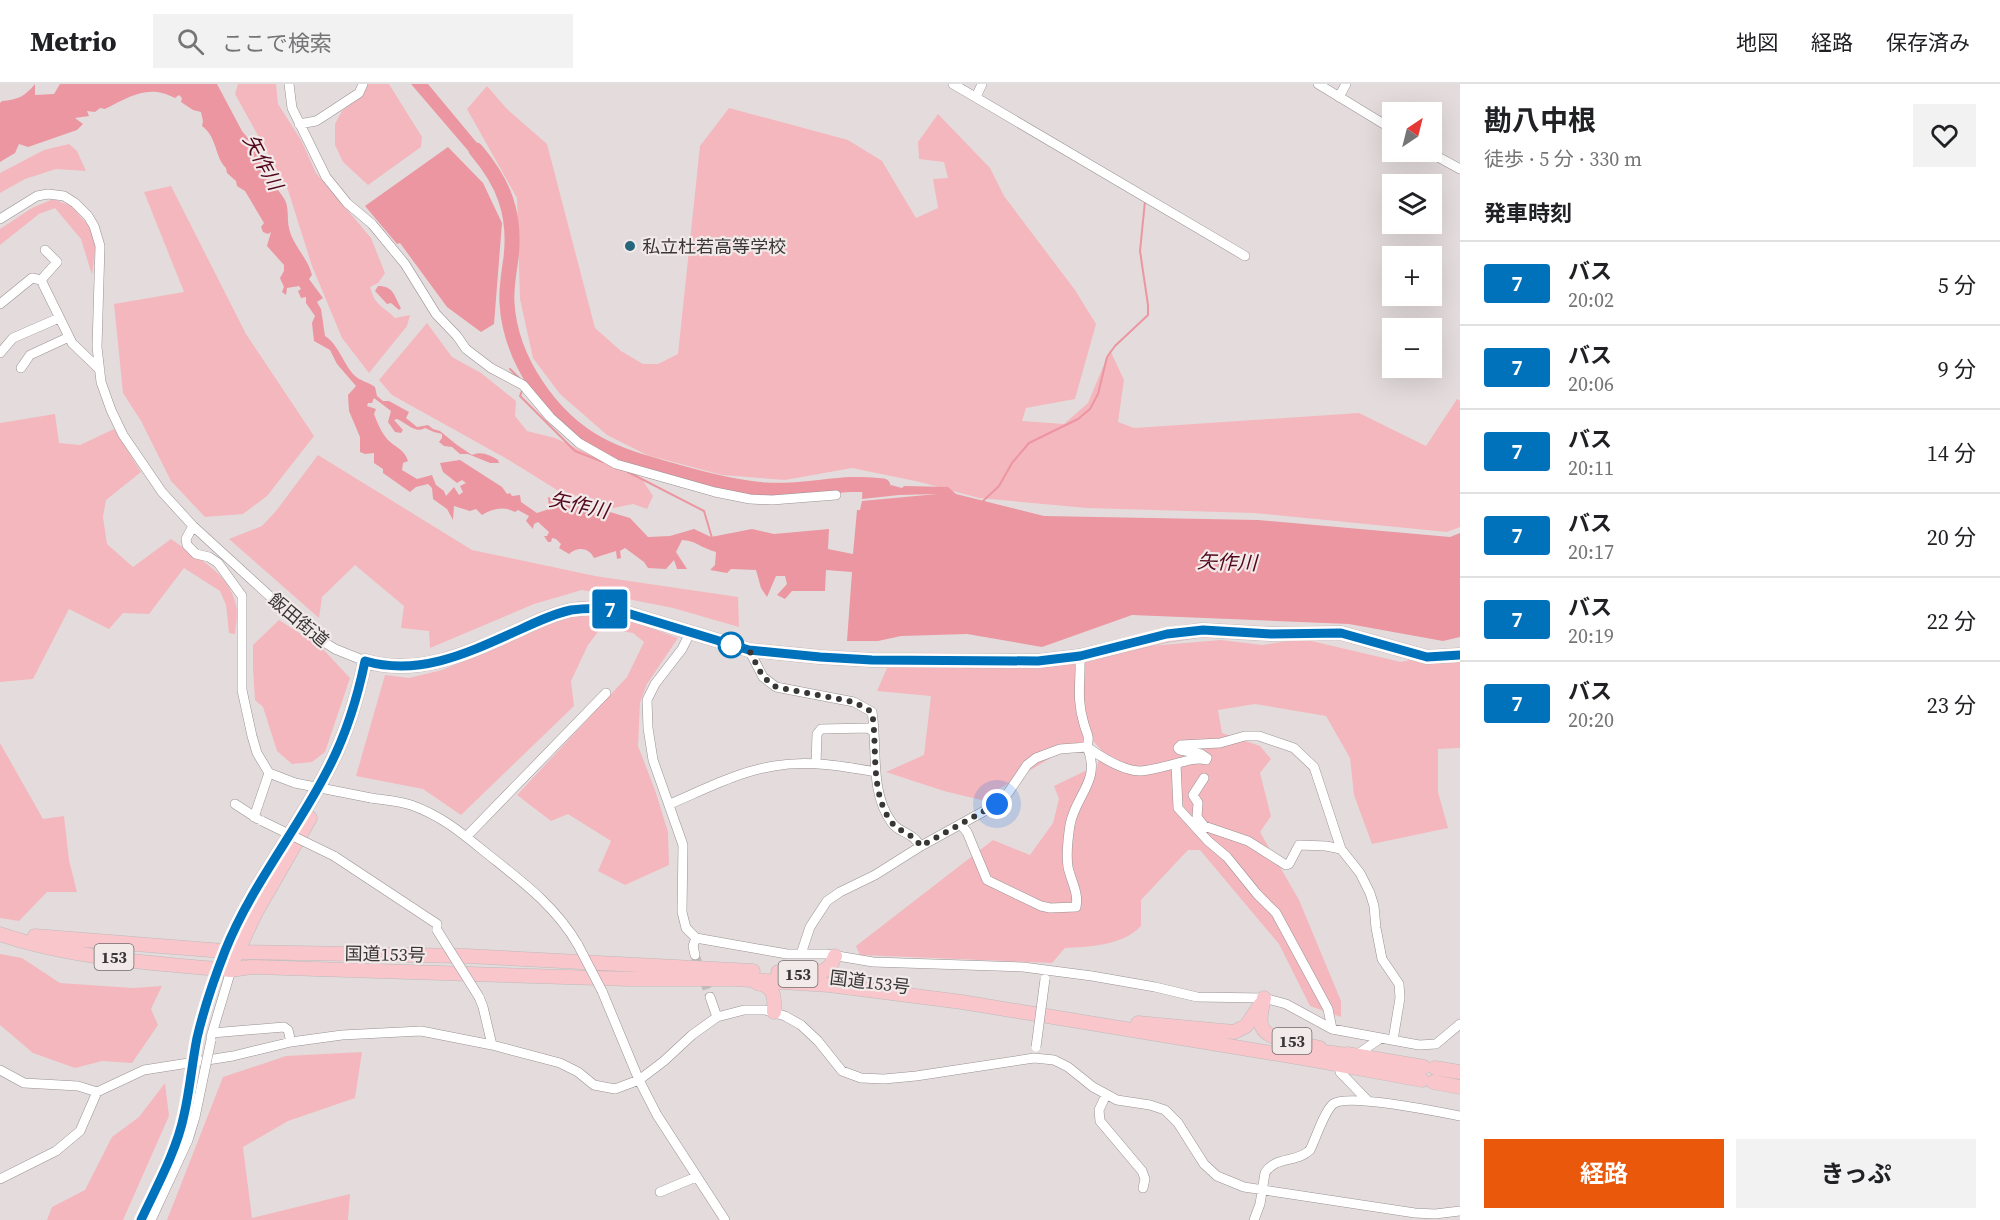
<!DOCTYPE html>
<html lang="ja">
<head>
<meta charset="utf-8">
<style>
	:root { --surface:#fff; --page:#f2f2f2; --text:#202124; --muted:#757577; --line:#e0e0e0; --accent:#ea580c }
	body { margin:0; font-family:"Source Serif 4","Noto Sans JP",serif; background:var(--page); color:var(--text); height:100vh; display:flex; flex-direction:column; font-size:22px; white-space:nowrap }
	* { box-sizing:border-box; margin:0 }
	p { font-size:20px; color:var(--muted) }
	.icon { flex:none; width:33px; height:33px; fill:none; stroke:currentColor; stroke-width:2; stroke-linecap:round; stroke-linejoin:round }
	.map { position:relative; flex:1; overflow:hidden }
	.panel { display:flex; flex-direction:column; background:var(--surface); width:540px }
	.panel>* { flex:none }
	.badge { padding:0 12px; border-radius:4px; font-size:21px; line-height:39px }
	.needle { width:39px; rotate:35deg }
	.controls { position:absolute; left:1382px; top:18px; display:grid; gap:12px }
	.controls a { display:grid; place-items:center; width:60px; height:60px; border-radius:0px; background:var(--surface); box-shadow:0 6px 24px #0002; font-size:30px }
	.you { position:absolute; width:30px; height:30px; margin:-15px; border:4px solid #fff; border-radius:50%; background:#1a73e8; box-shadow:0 0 0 9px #1a73e833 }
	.map>.badge { position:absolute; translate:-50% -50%; box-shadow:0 0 0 3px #fff }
	h2 { padding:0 24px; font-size:22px; line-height:54px }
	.round { display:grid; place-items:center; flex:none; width:63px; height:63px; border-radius:0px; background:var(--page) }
	.overview { display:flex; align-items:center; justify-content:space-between; height:102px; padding:0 24px }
	h1 { font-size:28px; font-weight:700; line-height:45px }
	.primary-button { display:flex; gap:12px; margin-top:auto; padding:12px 24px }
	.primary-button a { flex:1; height:69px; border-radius:0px; background:var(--accent); color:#fff; font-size:24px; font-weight:700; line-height:69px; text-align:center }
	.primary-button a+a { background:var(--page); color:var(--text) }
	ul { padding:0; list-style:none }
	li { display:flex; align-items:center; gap:18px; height:84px; padding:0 24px; border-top:2px solid var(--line) }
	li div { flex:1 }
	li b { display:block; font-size:22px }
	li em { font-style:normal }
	li .badge { min-width:66px; font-weight:700; text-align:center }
	header { display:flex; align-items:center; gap:36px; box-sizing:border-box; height:84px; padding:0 30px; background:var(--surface); border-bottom:2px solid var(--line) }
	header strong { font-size:28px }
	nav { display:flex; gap:33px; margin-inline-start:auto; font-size:21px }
	.search { width:420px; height:54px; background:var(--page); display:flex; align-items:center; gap:15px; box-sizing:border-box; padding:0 21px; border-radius:0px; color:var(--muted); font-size:22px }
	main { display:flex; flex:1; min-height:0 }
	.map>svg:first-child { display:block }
	.green { fill:#f4b7bd }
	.water { fill:#eb96a0 }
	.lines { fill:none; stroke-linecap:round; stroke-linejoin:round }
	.stream { stroke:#eb96a0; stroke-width:2 }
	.river { stroke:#eb96a0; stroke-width:15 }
	.minor-tunnel { stroke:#c2bbbb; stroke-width:9; stroke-dasharray:9 4.5; stroke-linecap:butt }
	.minor-casing { stroke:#999192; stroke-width:10 }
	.highway-casing { stroke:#bcbbbb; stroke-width:15 }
	.minor { stroke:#fff; stroke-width:9 }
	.highway { stroke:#f8c6cb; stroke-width:14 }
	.minor-bridge-casing { stroke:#999192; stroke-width:10; stroke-linecap:butt }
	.minor-bridge { stroke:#fff; stroke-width:9 }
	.line-casing { stroke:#fff; stroke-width:14 }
	.line { stroke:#0072bc; stroke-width:9 }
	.walk { stroke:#393636; stroke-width:6; stroke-dasharray:0 10.8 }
	.poi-dot { fill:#26677b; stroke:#f2e9e9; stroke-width:2 }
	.stop-dot { fill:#fff; stroke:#0072bc; stroke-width:3 }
	.labels { text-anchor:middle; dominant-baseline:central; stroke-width:4.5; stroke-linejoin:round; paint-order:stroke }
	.shield { fill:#f2e9e9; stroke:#706c6c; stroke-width:1.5 }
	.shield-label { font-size:16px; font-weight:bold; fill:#393636 }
	.poi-label { font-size:18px; fill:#393636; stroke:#f2e9e9; text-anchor:start }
	.street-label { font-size:18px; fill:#393636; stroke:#f2e9e9 }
	.water-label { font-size:20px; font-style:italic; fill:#53061c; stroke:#f2e9e9 }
</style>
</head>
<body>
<header>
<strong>Metrio</strong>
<div class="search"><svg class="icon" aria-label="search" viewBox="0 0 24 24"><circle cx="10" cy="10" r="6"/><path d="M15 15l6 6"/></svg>ここで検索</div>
<nav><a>地図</a><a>経路</a><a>保存済み</a></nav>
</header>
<main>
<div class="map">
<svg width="1460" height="1136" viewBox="0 0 1460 1136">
	<rect width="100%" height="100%" fill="#e4dcdc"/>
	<path class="green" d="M 238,0 L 276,0 L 278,20 L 301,56 L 316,89 L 371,154 L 385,189 L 378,199 L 370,203 C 375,222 383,222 395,234 L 410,231 L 407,242 L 369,289 L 342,254 L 312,182 L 288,106 L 235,10 Z
		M 367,0 L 389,0 L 422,53 L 421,63 L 368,101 L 343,78 L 335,61 L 335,40 L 342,27 L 356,16 Z
		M 487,2 L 507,25 L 547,60 L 595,244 L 621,267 L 643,280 L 658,280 L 678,270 L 700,62 L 729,24 L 848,56 L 882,77 L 916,134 L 938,124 L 933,95 L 948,94 L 944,78 L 919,75 L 918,58 L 938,30 L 990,84 L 1004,112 L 1075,206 L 1096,240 L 1075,315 L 1026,324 L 1022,337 L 1064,340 L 1088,319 L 1110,266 L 1124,296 L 1118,338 L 1134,344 L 1359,329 L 1426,362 L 1457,315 L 1460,317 L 1460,443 L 1447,448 L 1254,429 L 1087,424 L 979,414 L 920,398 L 852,384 L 785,396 L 722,391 L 647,371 L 607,351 L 560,310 L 533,274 L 520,215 L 517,114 L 467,25 Z
		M 69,60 L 77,67 L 86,87 L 56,85 L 25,95 L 0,109 L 0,89 L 44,66 Z
		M 171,102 L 246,250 L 314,352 L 267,412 L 243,430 L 205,433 L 171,397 L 141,337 L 123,309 L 114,220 L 184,208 L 144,108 Z
		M 53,115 L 71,122 L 88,141 L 96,158 L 92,191 L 81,155 L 55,124 L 39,130 L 0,161 L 0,145 L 32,124 Z
		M 427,239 L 452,273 L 481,289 L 516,317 L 515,332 L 527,347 L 555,354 L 642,395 L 653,412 L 647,425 L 633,420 L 614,424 L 585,412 L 565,411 L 507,375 L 392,311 L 379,296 Z
		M 55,330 L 59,359 L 80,361 L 114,345 L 141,388 L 106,416 L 103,433 L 107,460 L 133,483 L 171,455 C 196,473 229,488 236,521 C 238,530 236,541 235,550 L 229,549 L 226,521 L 220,507 L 184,484 L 149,530 L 123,529 L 109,545 L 69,525 L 33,595 L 0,598 L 0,339 Z
		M 318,371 L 472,466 L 595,492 L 738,513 L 739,543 L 673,524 L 582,506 L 534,520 L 430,564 L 429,547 L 401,544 L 404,522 L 355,481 L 322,513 L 319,534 L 229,455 L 262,442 L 276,427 Z
		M 587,529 L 633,537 L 678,554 L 647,600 L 640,619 L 638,662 L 655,706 L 668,748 L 669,781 L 625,801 L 598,787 L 611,757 L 568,730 L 551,737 L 517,711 L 627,593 L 644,558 L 633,549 L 601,544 L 588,561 L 571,597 L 574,622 L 461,731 L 423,705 L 356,692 L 385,591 L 409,594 L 442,586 L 510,558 L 553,535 Z
		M 279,536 L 321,563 L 350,594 L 325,668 L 312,678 L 292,680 L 277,667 L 263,623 L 255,616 L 253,584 L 253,561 Z
		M 1303,555 L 1401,578 L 1460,564 L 1460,664 L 1438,665 L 1438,708 L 1448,744 L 1372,760 L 1354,711 L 1350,674 L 1326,632 L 1255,620 L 1218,626 L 1222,649 L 1260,662 L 1271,675 L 1260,689 L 1271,732 L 1260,748 L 1299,816 L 1341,917 L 1341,933 L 1310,922 L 1279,860 L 1200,766 L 1188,766 L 1141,816 L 1141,842 C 1124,861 1090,863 1065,864 L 1052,879 L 860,871 L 856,862 L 993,756 L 1030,771 L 1053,739 L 1059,715 L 1054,702 L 1085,687 L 1096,688 L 1101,666 L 1094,658 L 1057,670 L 981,716 L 944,707 L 886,688 L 924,671 L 931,612 L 877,607 L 887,584 L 1221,556 L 1262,561 Z
		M 0,659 L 43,735 L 64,732 L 69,776 L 77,808 L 47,808 L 19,837 L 0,834 Z
		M 0,870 L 22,874 L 60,899 L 133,904 L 162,902 L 151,925 L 158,941 L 132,979 L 102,977 L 75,984 L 33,969 L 0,941 Z
		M 362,968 L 355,1014 L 288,1037 L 243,1063 L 252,1134 L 350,1110 L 348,1136 L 167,1136 L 223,993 L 286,972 Z
		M 165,999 L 169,1032 L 123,1136 L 47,1136 L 52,1123 L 85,1106 L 112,1053 L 139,1033 Z"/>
	<path class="water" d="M 35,0 L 35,11 L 54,10 L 60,0 L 217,0 L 242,47 L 267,78 C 265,96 276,101 285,116 C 289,124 287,135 289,144 C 293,162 308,174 312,191 L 309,195 L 323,214 L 317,218 L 321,225 L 325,252 C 338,260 343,279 354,291 C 360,297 368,298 375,303 L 377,312 L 383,317 L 389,317 L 409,328 L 406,334 L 417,343 L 428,341 L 433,345 L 440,347 L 457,361 L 472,371 C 482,367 489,371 498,376 L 499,379 L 490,379 L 468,370 L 460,370 L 452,363 L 444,362 L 439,358 L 442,354 L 442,350 L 434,348 L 425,344 C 416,350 406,339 397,335 L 394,336 L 403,346 L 401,349 L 395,348 L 388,338 L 391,327 L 374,314 L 372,319 L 368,319 L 367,322 L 376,325 L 374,330 C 378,340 381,348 388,356 C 395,363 405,366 408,377 L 403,379 L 402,386 L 417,395 L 432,391 L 436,401 L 444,407 L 446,412 L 454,403 L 459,411 L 463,408 L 460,402 L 466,399 L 462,396 L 457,399 L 443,388 L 440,379 L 460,376 L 502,403 L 507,410 L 510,409 L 512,412 L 520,411 L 521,418 L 537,429 L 549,425 L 548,413 L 571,422 L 583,420 L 630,434 L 648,453 L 670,452 L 694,445 L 711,453 L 752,445 L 774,450 L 829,445 L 828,465 L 853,470 L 857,426 L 860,426 L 862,417 L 937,410 L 899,411 L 862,415 L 863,395 L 870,395 L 890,403 L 891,401 L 902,404 L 904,402 L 948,403 L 956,410 L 1044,432 L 1258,436 L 1450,453 L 1460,449 L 1460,553 L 1443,557 L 1349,540 L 1132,531 L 1042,563 L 967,550 L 901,552 L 878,557 L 847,557 L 852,488 L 826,486 L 825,507 L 792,507 L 785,515 L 777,511 L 787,500 L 785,492 L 776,492 L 767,513 L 761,504 L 756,486 L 731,485 L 727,489 L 710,486 L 715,481 L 716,468 C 703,465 695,456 682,456 L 676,468 L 687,485 L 677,485 L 674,476 L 666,485 L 648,484 L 644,478 L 625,464 L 620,467 L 621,474 L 617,475 L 616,467 L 594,474 C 589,464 578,462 569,470 L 559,464 L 561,460 L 556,455 L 552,454 L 551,458 L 548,458 L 544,452 L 547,452 L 549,448 L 538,438 L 534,440 L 533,445 L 526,437 L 529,432 L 518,426 L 515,428 C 504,422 493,424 482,431 L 476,425 L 470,427 L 454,422 L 453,436 L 447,425 L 433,415 L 432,404 L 428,400 L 416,403 L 410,408 L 383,389 L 383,385 L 374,379 L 374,369 L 365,370 L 360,368 L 360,353 L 349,327 L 348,311 L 356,302 L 337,280 L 330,266 L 314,257 L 312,239 L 315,232 L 306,219 L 306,213 L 301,214 L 298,207 L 301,205 L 299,202 L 287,204 L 286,211 L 282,208 L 284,203 L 280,194 L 284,187 L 284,181 L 267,162 L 271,148 L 268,150 L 263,148 L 261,143 L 264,139 L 245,107 L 237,102 L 236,97 L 227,89 L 226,84 C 214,72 218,54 202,42 L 203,37 L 201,28 L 193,26 L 181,18 L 182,14 L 179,11 L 175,14 C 148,0 131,12 105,25 L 100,24 L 95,28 L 87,27 L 89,32 L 75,34 L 83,40 L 77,46 L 28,63 L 19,60 L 15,69 L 0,78 L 0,19 L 2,17 C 18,16 25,12 35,0 Z
		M 411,0 L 428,0 L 492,77 L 483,84 Z
		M 448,63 L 483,99 L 502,139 L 494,240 L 481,248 L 447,223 L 400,159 L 397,160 L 365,122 Z
		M 378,202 C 394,202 394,212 401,224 L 399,226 L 391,219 L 387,220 L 375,207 Z"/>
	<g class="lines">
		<path class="stream" d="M 510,285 L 520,295
			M 522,307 L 520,312 L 575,367 L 603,378
			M 628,388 L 704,427 L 712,454
			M 983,417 L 999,402 L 1012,379 L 1029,359 L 1078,335 L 1090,325 L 1098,310 L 1107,273 L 1115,262 L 1148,231 L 1148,221 L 1140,167 L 1145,117"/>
		<path class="river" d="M 476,66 C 504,99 516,130 511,174 C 509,189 506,203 507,219 C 510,275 551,335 600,361 C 626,375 654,381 681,389 C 709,397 736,404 766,406 C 805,409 844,396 883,402"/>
		<path class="minor-tunnel" d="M 695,871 L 710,913"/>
		<defs>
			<path id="minor" d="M 289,0 L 292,24 L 326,93 L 347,119 L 372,140 L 405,180 L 436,230 L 457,252 L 466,265 L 491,284 L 523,301 L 550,333 L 579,359 L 616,380 L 715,408 L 750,415 L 772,416 L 836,411
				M 953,0 L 1245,172
				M 1318,0 L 1392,45
				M 976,13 L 982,0
				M 1339,13 L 1346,0
				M 299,40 L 316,37 L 327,30 L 359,9 L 363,0
				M 1429,68 L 1460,85
				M 0,135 L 37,112 L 48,110 L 64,112 L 75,119 L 88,132 L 94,142 L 100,162 L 97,263 L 101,298 L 111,326 L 123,351 L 162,408 L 193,442 L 310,549 L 335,565 L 365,577
				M 41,196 L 57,178 L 45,166
				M 0,220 L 32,194 L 41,196 L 72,259 L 100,286
				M 0,269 L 13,254 L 59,234
				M 21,284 L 30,271 L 69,253
				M 193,442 L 186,455 L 187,461 L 196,470 L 209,473 L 218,479 L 242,512 L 242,606 L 252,652 L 257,669 L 269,689 L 295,699
				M 690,549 L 682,565 L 655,600 L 647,616 L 648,644 L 653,676 L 683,761 L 682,828 L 686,844 L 696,854 L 787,870 L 826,870 L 873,878 L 1023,883 L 1092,892 L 1155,903 L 1197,913 L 1264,914 L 1286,920 L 1332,945 L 1419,961 L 1436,960 L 1460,940
				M 749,566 L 763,593 L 776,603 L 854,618 L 872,628 C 878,664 869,708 892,739 C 897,746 904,747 911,752 C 915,754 918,759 921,762
				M 1080,572 C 1081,598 1076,614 1084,640 C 1087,651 1090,651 1087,663 C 1101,673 1123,687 1141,687 C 1153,686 1166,682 1178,679 C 1187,677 1197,673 1206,676 L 1207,674 L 1201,670 L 1180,666 L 1178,664 L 1181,661 L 1220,659 L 1245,652 L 1259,652 L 1294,664 L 1314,683 L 1341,765 L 1360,789 L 1370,809 L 1374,822 L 1376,844 L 1382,875 L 1399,900 L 1400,914 L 1393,956
				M 816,680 L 817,650 L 821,645 L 868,644 L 874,648
				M 1176,680 L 1178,724 L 1208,757 L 1227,773 L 1257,810 L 1276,829 L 1328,925 L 1332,945
				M 1204,694 L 1193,711 L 1198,719 L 1197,733 L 1204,742 L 1248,757 L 1286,781 L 1289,780 L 1299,761 L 1326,762 L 1341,765
				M 371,714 C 384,716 399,717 411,721 C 440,731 462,749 485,768 C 520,796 555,821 578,861
				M 235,720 L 258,735
				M 670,720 C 703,706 737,688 774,682 C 808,676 843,682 876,688
				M 254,733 L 269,689
				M 467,752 L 606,609
				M 334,772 L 437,840 L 437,846
				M 801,870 L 810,843 L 827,817 L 840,808 L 875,791 L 921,762 L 997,720 L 1008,709 L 1027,681 L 1036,674 L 1060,665 L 1087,663 C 1102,696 1075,712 1070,741 C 1068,754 1066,770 1068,783 C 1071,797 1079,809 1076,823 L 1050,824 L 1041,822 L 987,796 L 967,748 L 961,741
				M 695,871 L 693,862 L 696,854
				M 602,907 L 639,996 L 657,1031 L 725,1136
				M 479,913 L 483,923 L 492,961
				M 710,913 L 717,933
				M 212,949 L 284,943 L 288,946 L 291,958
				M 211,953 L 231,886
				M 197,955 L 213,897 L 219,885
				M 1355,972 L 1381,954
				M 1339,980 L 1340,988 L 1368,1017
				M 0,986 L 24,999 L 78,1002 L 97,1008
				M 1106,1011 L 1099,1026 L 1100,1037 L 1142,1087 L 1145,1095 L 1143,1104
				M 0,1095 L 56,1067 L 80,1047 L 97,1008 L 144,986 L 233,972 L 291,958 L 342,951 L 421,947 L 492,961 L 560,979 L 578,988 L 594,1001 L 615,1005 L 639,996 L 664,977 L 692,951 L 717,933 L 744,926 L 765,926 L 785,932 L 801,941 L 818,957 L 842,987 L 861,994 L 884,995 L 916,992 L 1034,974 L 1054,976 L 1068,983 L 1093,1003 L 1117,1016 L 1150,1021 L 1165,1026 L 1178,1039 L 1204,1080 L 1217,1092 L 1244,1103 L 1415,1129 L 1435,1130 L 1460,1127
				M 660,1108 L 696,1093
				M 141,1136 L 177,1053 L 184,1032
				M 151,1136 L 188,1056 L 195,1033
				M 1254,1136 L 1260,1120 L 1265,1089 C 1275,1072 1297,1079 1310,1066 C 1316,1054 1324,1028 1333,1020 C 1347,1009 1439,1028 1460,1032"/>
			<path id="highway" d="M 0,850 C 70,874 157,880 231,886 L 251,883 L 630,895 L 735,895 L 829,901 L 962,918 L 1314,976 L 1422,996
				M 35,852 L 236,868 L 466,872 L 753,887
				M 234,875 L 255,830 L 310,734
				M 219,885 C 242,814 292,754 326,689 C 345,654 357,616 365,577 C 420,593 471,568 519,546 C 536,538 553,530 571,526 C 586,523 601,524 617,526 L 749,566 L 820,573 L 872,576 L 1038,577 L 1080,572 L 1167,551 L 1202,546 L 1271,550 L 1341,549 L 1427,573 L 1460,571
				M 778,888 L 824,887 L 831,881 L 835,872
				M 757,899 C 774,902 775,912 774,928
				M 1264,914 C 1263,922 1258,934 1262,943 C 1267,957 1306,960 1320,964
				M 1138,939 L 1234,948 L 1246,942 L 1261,920
				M 1309,966 L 1355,972
				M 1347,970 L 1424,983
				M 1435,984 L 1460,988
				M 1433,998 L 1460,1003"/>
		</defs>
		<use href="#minor" class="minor-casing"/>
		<use href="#highway" class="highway-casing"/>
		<use href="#minor" class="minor"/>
		<use href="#highway" class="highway"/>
		<defs>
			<path id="minor-bridge" d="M 295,699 L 371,714
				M 262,737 L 334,772
				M 437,846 L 479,913
				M 578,861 L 602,907
				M 1036,963 L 1045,895
				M 184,1032 L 197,955
				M 195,1033 L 211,956"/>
		</defs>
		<use href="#minor-bridge" class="minor-bridge-casing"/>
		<use href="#minor-bridge" class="minor-bridge"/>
	</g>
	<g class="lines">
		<defs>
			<path id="line" d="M 141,1136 C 156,1104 177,1066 184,1031 C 190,1005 192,979 197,954 C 204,924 214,895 225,867 C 250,804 295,749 326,689 C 345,654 357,616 365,577 C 420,593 470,568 519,546 C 536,538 553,530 571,526 C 586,524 601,524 617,526 L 749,566 L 820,573 L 872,576 L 1038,577 L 1080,572 L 1167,550 L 1203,546 L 1271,550 L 1341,549 L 1427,573 L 1460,571"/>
		</defs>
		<use href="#line" class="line-casing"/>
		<use href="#line" class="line"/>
		<path class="walk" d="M 731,561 L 749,566 L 763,593 L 776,603 L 854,618 L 872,628 C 878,664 869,708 892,739 C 898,746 904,747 911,752 C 915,754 918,759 921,762 L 997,720"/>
	</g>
	<circle class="poi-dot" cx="630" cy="162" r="6"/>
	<circle class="stop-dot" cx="731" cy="561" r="12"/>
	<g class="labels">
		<g class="shield">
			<rect x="94.5" y="860" width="39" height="26" rx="4.5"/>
			<rect x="778.5" y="877" width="39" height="26" rx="4.5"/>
			<rect x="1272.5" y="944" width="39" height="26" rx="4.5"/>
		</g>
		<g class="shield-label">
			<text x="114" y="873">153</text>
			<text x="798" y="890">153</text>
			<text x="1292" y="957">153</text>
		</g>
		<g class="poi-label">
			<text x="642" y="162">私立杜若高等学校</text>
		</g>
		<g class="street-label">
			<text transform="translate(299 536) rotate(40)">飯田街道</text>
			<text transform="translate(385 870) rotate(1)">国道153号</text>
			<text transform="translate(870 898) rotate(7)">国道153号</text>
		</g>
		<g class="water-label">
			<text transform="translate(263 78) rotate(62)">矢作川</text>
			<text transform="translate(579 421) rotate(12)">矢作川</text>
			<text transform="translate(1227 478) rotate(2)">矢作川</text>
		</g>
	</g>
</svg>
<div class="controls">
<a><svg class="needle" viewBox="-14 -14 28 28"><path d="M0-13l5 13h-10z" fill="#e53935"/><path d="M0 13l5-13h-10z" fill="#757577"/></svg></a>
<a><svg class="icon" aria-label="layers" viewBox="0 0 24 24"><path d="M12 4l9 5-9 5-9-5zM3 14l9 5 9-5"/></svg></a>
<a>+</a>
<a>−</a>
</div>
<div class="you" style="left:997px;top:720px"></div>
<b class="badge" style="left:610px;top:525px;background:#0072bc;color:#fff">7</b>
</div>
<section class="panel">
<div class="overview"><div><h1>勘八中根</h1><p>徒歩 · 5 分 · 330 m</p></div><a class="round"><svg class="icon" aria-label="heart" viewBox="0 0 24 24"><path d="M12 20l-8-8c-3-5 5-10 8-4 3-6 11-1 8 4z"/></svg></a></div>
<h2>発車時刻</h2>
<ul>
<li><span class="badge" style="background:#0072bc;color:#fff">7</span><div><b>バス</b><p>20:02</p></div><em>5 分</em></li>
<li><span class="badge" style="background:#0072bc;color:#fff">7</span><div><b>バス</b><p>20:06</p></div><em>9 分</em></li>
<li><span class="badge" style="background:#0072bc;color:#fff">7</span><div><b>バス</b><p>20:11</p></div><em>14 分</em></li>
<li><span class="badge" style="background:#0072bc;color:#fff">7</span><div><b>バス</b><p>20:17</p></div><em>20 分</em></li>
<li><span class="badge" style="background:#0072bc;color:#fff">7</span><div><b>バス</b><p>20:19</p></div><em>22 分</em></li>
<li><span class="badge" style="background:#0072bc;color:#fff">7</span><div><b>バス</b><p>20:20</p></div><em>23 分</em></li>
</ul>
<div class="primary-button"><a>経路</a><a>きっぷ</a></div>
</section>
</main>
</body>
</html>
